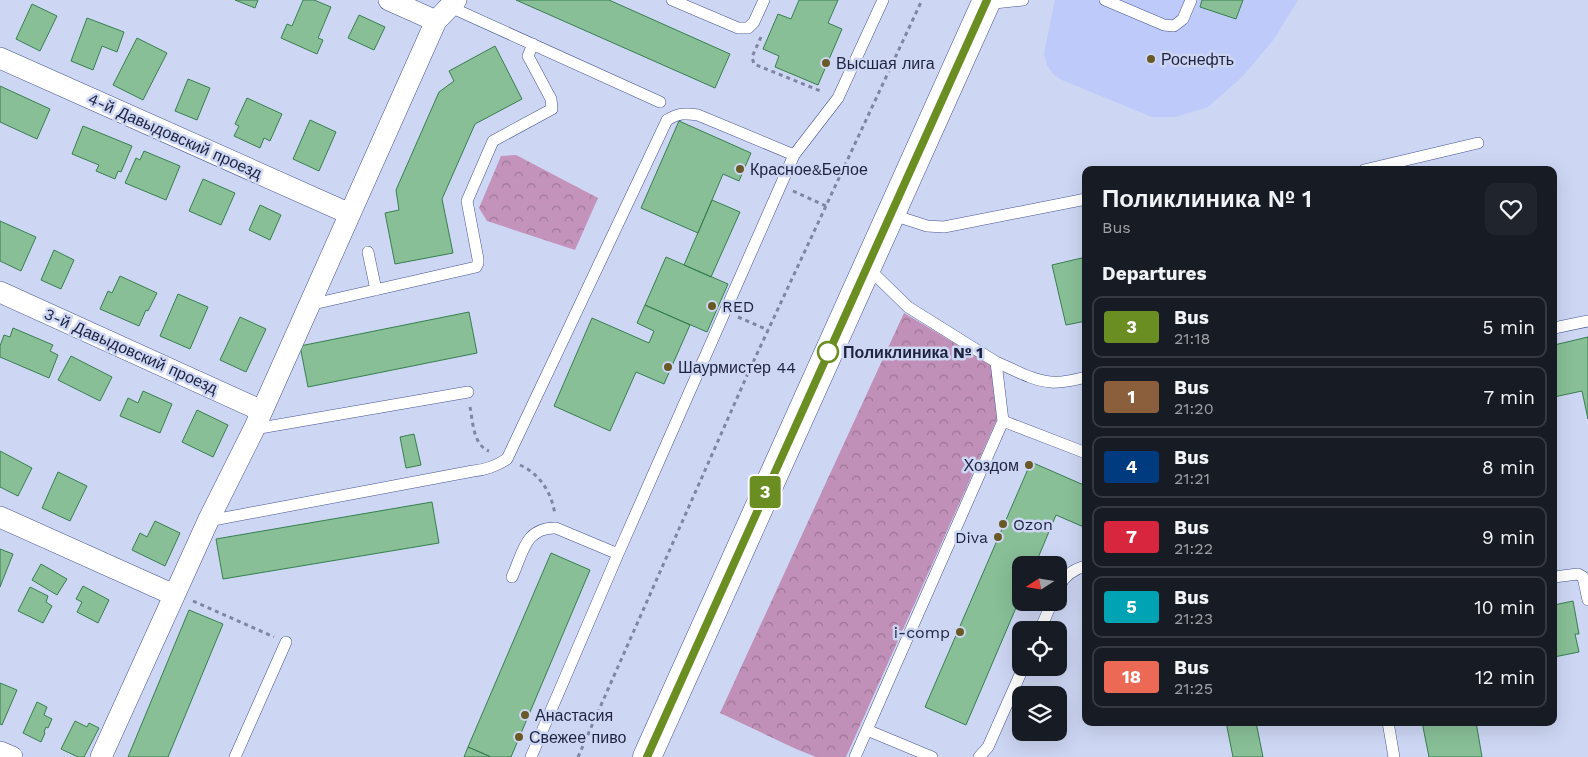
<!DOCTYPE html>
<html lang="en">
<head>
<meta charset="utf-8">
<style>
	:root { --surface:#171b24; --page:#20242c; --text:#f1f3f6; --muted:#9ea1a6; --line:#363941 }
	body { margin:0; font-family:"Work Sans",sans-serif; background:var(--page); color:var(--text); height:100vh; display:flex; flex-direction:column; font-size:19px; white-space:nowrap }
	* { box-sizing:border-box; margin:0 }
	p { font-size:16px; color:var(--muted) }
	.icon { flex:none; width:28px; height:28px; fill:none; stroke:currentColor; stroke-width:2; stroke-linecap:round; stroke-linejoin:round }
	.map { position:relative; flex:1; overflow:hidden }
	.side { position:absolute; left:1082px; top:166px; width:475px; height:560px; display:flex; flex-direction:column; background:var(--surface); border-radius:10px; box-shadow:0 5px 20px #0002 }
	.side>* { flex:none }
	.badge { padding:0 10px; border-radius:4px; font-size:18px; line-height:32px }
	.needle { width:32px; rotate:258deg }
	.fabs { position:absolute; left:1012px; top:556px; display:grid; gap:10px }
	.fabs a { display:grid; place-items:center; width:55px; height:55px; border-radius:10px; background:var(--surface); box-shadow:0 5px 20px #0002; font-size:25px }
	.map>.badge { position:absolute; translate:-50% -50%; box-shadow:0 0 0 2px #fff }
	h2 { padding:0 20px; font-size:19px; line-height:45px }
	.round { display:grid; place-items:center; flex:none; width:52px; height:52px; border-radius:10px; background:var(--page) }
	.head { display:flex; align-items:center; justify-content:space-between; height:85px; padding:0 20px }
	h1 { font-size:24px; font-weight:600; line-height:38px }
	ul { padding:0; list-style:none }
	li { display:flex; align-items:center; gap:15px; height:62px; margin:0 10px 8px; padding:0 10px; border:2px solid var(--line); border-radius:10px }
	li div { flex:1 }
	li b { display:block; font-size:19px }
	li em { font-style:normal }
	li .badge { min-width:55px; font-weight:700; text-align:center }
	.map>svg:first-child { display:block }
	.built { fill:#bdcafa }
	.forest { fill:url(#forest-crowns) }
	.park { fill:url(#park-crowns) }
	.building { fill:#88bf97; stroke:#377f50 }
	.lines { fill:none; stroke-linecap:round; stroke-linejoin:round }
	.service-casing { stroke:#465493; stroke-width:12 }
	.minor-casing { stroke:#465493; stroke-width:22 }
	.trunk-casing { stroke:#465493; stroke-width:29 }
	.path { stroke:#7f86a3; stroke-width:3; stroke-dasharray:4 4; stroke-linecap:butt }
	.service { stroke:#fff; stroke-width:11 }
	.minor { stroke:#fff; stroke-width:21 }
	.trunk { stroke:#fff; stroke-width:28 }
	.line-casing { stroke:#fff; stroke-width:11 }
	.line { stroke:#6b8e23; stroke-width:8 }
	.poi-dot { fill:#695927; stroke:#cdd6f3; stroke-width:2 }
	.stop-dot { fill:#fff; stroke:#6b8e23; stroke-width:2.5 }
	.labels { text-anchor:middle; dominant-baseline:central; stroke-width:5; stroke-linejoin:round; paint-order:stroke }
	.poi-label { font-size:16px; fill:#1e2440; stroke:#cdd6f3; text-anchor:start }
	.street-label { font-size:16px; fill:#1e2440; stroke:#cdd6f3 }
	.stop-label { font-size:16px; font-weight:bold; fill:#1e2440; stroke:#cdd6f3; text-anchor:start }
</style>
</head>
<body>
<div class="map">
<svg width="1588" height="757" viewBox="0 0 1588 757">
	<defs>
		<pattern id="forest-crowns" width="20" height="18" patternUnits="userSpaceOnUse" patternTransform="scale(1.25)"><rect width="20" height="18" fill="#c190b8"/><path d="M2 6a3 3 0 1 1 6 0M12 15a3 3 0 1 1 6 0" fill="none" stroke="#9c7597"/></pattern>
		<pattern id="park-crowns" width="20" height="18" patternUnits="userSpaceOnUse" patternTransform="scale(1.25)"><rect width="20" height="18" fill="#c393bb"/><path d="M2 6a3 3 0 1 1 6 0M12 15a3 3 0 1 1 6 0" fill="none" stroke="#9e7899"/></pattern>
	</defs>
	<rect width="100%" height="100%" fill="#cdd6f3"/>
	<path class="built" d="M 1055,0 L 1298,0 L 1274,39 L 1243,76 L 1208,107 L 1175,117 L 1152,117 L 1062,80 L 1053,74 L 1047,65 L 1044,54 Z"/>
	<path class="forest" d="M 904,313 L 991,365 L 997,419 L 846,757 L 816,757 L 796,749 L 720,713 Z"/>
	<path class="park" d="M 516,155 L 598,198 L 575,250 L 487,221 L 479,208 L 501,156 Z"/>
	<path class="building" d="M 235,0 L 258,0 L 255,8 Z
		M 303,0 L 314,0 L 331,7 L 318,38 L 323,40 L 317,54 L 281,38 L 287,24 L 292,26 Z
		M 516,0 L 609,0 L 730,54 L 715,88 Z
		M 799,0 L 838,0 L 828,23 L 842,29 L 818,85 L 775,67 L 779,56 L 763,49 L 778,14 L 791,19 Z
		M 1202,0 L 1243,0 L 1236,19 L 1200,7 Z
		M 32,4 L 57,16 L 40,51 L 16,39 Z
		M 359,15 L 385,27 L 374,50 L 348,38 Z
		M 87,18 L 124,32 L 117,52 L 102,46 L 93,70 L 71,61 Z
		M 137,38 L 167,53 L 143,100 L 113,85 Z
		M 495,46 L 522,99 L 475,124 L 442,199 L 453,253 L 395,264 L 385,213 L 399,210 L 396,190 L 439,92 L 454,81 L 449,71 Z
		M 188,79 L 210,88 L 197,120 L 175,111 Z
		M 0,86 L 50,109 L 37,139 L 0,122 Z
		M 247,98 L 282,114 L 270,141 L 264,138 L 260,148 L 234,136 L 239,126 L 235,124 Z
		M 310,120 L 336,132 L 319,171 L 293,159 Z
		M 679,121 L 751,153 L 739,181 L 723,174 L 698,233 L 641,208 Z
		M 83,126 L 132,146 L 121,172 L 118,171 L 115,179 L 96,171 L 99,165 L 72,154 Z
		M 144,151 L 180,166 L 166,200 L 125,183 L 136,158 L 140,160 Z
		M 203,179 L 235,193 L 221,225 L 189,211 Z
		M 712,200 L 740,212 L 711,277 L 684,265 Z
		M 260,205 L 281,215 L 270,240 L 249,230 Z
		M 0,221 L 36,237 L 21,271 L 0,261 Z
		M 54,250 L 74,260 L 61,289 L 41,280 Z
		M 666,257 L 728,284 L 707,332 L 645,305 Z
		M 1086,257 L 1086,321 L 1066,325 L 1052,265 Z
		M 120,276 L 157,293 L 148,311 L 146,310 L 139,326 L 100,309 L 108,291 L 112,293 Z
		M 178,294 L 208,307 L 190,349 L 160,336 Z
		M 645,305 L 690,325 L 664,384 L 636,372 L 610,431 L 554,406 L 592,318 L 649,343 L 654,331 L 637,323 Z
		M 469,312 L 477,353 L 308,387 L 300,346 Z
		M 240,317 L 266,329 L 246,372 L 220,360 Z
		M 13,328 L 53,345 L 50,351 L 58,355 L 49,378 L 0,357 L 0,346 L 4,335 L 10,337 Z
		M 1588,337 L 1588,419 L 1582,391 L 1554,397 L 1554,345 Z
		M 71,356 L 112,377 L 100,401 L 58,380 Z
		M 143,391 L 172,404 L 160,433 L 120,416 L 128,398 L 138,403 Z
		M 197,410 L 228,425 L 213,457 L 182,442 Z
		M 414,434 L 421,465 L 406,468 L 400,437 Z
		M 0,451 L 32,468 L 18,496 L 0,487 Z
		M 1031,462 L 1086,486 L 1086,528 L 1056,515 L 1035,565 L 1021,565 L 1021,596 L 966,725 L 925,707 Z
		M 58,472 L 87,486 L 70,521 L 42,508 Z
		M 432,502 L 439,543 L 223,579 L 216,539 Z
		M 155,521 L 180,533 L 165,566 L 132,550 L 140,533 L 147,537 Z
		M 0,549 L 13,554 L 0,587 Z
		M 551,553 L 590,570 L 511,757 L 491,757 L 468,747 Z
		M 41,564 L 67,579 L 57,595 L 32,580 Z
		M 83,586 L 109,600 L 98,623 L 77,612 L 82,602 L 76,599 Z
		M 30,587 L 48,596 L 46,602 L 52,606 L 43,623 L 18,611 Z
		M 1573,601 L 1579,634 L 1575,634 L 1579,652 L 1554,657 L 1554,605 Z
		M 189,610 L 223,624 L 168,757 L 128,757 Z
		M 0,683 L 17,690 L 2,725 L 0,724 Z
		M 37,702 L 47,707 L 44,715 L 52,719 L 48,728 L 46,727 L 44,732 L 45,733 L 41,742 L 23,733 Z
		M 75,721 L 87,727 L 89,723 L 99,728 L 84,757 L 78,757 L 61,749 Z
		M 1226,722 L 1256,722 L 1263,757 L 1233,757 Z
		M 1422,722 L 1476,722 L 1482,757 L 1429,757 Z
		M 468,747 L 489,756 L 489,757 L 464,757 Z"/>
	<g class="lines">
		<defs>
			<path id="service" d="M 672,0 L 738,28 L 748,28 L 754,22 L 764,0
				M 1105,0 L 1164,25 L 1174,26 L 1183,19 L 1191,0
				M 985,4 L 1023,0
				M 448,6 L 660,102
				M 1364,170 L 1478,143
				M 890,214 L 927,226 L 944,227 L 1086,199
				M 368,252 L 376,290
				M 867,267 L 908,307 L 996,362 L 1003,421
				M 309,305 L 476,267 L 478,263 L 478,259 L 467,201 L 493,141 L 552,109 L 551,99 L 528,56 L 533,44
				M 1554,328 L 1588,321
				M 996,362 C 1013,369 1033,381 1051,382 C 1063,383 1075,380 1086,377
				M 254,429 L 468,392
				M 208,521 L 473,471 C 486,470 496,466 507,459 L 667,120 C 678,113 686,113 698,115 L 794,155
				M 512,577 C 523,553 525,527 556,528 L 618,554
				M 1554,577 L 1578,574 L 1583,577 L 1588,600
				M 1059,587 C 1064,576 1074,569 1086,566
				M 1040,630 L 1052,602
				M 1388,722 L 1394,757
				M 867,730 L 932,757
				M 235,757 L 286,642
				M 531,757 L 618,554 L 794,155 L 838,98 L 883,0
				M 855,757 L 1003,421 L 1086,453
				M 979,757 L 988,747 L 1023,668"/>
			<path id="minor" d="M 389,0 L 436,21
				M 0,58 L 350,214
				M 0,292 L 262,411
				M 0,517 L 174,595
				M 0,752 L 12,757
				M 101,757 L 208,521 L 254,429 L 436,21 L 456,0"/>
			<path id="trunk" d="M 647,757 L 987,0"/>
		</defs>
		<use href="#service" class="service-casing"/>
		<use href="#minor" class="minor-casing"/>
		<use href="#trunk" class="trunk-casing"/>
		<path class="path" d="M 761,37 L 752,57 L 754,64 L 823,92
			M 793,191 L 826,206
			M 738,317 L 768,330
			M 470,407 C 473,422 473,445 489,451
			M 520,465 C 540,474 552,493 555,515
			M 193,601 L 274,637
			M 578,757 L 749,371 L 922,0"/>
		<use href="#service" class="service"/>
		<use href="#minor" class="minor"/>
		<use href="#trunk" class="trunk"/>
	</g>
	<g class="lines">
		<defs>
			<path id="line" d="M 647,757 L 987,0"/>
		</defs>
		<use href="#line" class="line-casing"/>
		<use href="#line" class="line"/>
	</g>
	<g class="poi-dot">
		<circle cx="1151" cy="59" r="5"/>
		<circle cx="826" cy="63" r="5"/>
		<circle cx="740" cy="169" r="5"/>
		<circle cx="712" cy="306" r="5"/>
		<circle cx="668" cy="367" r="5"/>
		<circle cx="1029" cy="465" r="5"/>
		<circle cx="1003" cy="524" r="5"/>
		<circle cx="998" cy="537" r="5"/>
		<circle cx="960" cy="632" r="5"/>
		<circle cx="525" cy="715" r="5"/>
		<circle cx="519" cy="737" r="5"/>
	</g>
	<circle class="stop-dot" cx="828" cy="352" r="10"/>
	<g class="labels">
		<g class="poi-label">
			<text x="1161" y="59">Роснефть</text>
			<text x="836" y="63">Высшая лига</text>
			<text x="750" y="169">Красное&amp;Белое</text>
			<text x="722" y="306">RED</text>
			<text x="678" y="367">Шаурмистер 44</text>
			<text x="1019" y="465" text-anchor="end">Хоздом</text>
			<text x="1013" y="524">Ozon</text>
			<text x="988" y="537" text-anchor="end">Diva</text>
			<text x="950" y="632" text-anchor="end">i-comp</text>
			<text x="535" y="715">Анастасия</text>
			<text x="529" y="737">Свежее пиво</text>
		</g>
		<g class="street-label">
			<text transform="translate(175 136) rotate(24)">4-й Давыдовский проезд</text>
			<text transform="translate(131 351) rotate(24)">3-й Давыдовский проезд</text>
		</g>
		<g class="stop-label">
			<text x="843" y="352">Поликлиника № 1</text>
		</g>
	</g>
</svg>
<div class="fabs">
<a><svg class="needle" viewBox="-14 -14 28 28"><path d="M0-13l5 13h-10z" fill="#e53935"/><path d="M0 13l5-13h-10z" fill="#9ea1a6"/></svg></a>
<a><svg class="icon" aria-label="locate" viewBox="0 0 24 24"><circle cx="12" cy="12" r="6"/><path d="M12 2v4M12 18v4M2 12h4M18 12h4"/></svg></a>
<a><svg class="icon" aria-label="layers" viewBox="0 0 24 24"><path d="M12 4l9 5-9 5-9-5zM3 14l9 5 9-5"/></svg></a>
</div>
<b class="badge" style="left:765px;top:492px;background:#6b8e23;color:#fff">3</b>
<section class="side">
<div class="head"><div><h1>Поликлиника № 1</h1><p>Bus</p></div><a class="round"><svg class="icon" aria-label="heart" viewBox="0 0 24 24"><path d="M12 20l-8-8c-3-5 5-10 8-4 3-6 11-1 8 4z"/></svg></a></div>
<h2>Departures</h2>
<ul>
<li><span class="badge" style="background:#6b8e23;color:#fff">3</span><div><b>Bus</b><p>21:18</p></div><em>5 min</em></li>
<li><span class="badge" style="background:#8b5e3c;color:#fff">1</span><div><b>Bus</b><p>21:20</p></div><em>7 min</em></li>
<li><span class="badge" style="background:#003b80;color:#fff">4</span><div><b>Bus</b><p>21:21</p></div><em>8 min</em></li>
<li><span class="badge" style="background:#d7263d;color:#fff">7</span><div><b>Bus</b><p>21:22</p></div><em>9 min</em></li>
<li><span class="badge" style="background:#00a3b4;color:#fff">5</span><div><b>Bus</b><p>21:23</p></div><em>10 min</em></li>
<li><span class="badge" style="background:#ec6a55;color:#fff">18</span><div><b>Bus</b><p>21:25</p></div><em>12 min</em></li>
</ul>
</section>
</div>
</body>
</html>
